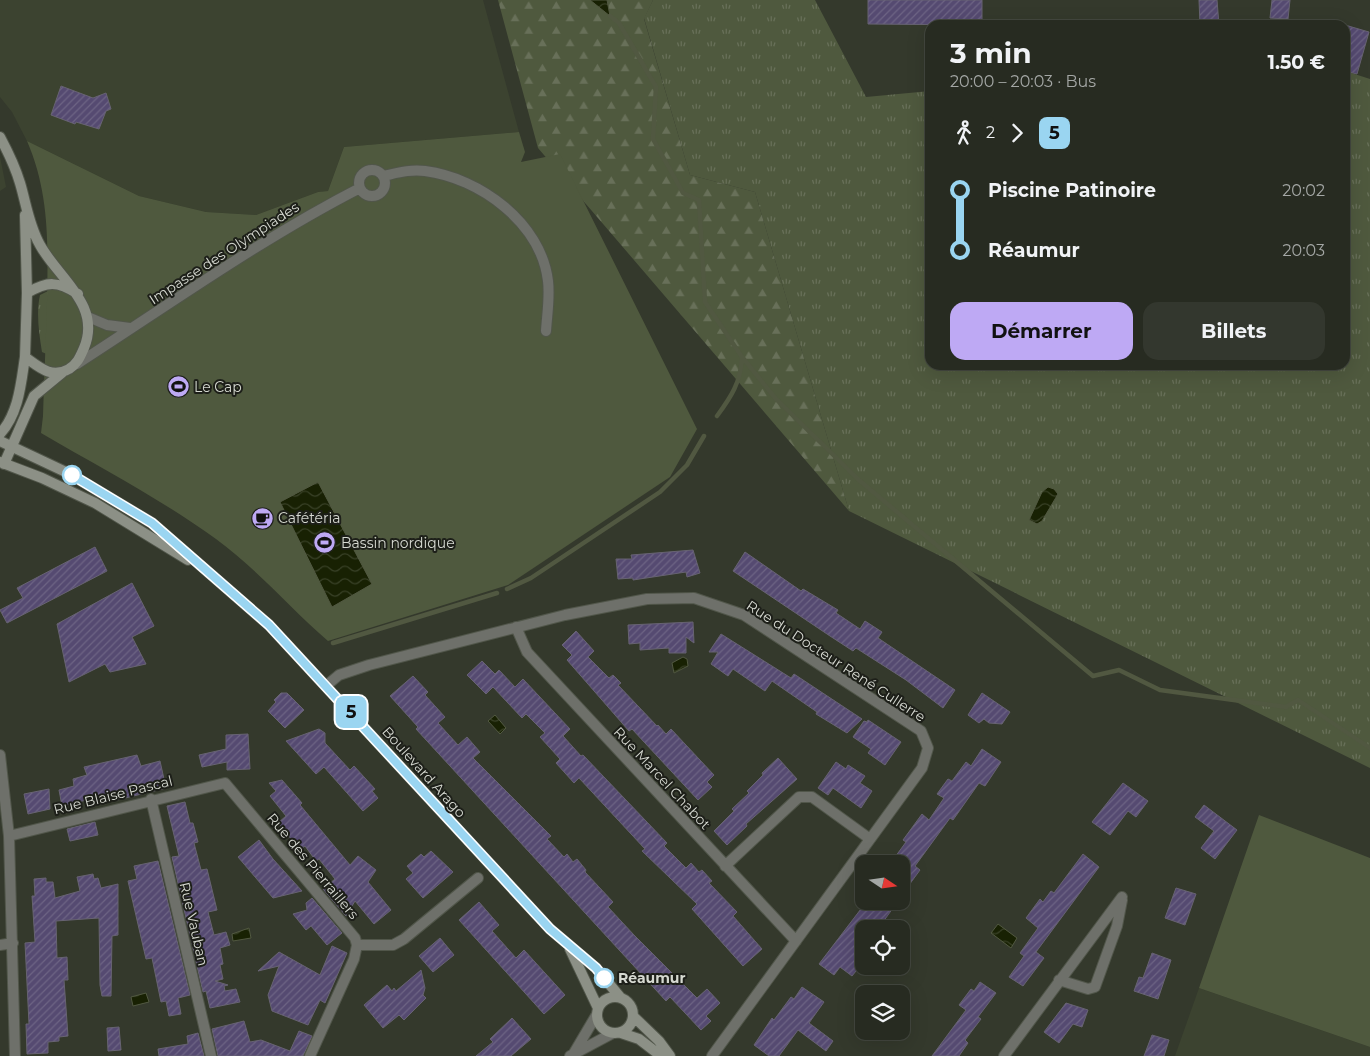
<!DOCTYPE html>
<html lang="fr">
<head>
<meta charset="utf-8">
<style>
	:root { --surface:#272b21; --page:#33372e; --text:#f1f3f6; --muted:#a4a7a5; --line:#43473f; --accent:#bea9f4 }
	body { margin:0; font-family:Montserrat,sans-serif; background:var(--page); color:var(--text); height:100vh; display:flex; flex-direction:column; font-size:19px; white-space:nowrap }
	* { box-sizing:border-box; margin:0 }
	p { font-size:16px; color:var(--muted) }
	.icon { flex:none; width:28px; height:28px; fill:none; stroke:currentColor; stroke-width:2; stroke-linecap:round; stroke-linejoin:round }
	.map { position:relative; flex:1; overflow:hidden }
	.panel { position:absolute; left:925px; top:20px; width:425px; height:350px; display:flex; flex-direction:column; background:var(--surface); border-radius:15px; box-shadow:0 5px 20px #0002,0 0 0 1px var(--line) }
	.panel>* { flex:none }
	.badge { padding:0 10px; border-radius:8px; font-size:18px; line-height:32px }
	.needle { width:32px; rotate:103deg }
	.fabs { position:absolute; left:855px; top:855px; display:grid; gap:10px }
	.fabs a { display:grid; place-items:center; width:55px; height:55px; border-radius:10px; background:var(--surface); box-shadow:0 5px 20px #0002,0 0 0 1px var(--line); font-size:25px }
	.map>.badge { position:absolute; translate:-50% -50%; box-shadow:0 0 0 2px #fff }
	.legs { display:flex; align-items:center; gap:8px; height:55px; padding:0 25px; font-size:16px }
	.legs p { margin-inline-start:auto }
	.summary { display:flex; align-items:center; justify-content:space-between; height:85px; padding:0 25px }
	h1 { font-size:28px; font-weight:700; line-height:38px }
	.button { display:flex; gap:10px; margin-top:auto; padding:10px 25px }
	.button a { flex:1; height:58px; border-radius:15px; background:var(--accent); color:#111; font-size:20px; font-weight:700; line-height:58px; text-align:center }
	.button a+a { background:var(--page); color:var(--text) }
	ul { padding:0 25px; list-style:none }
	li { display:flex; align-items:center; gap:18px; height:60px; font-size:19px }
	li i { display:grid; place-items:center; width:8px; height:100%; margin:0 6px; background:currentColor }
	li i::after { content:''; width:12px; height:12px; margin:-6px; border:4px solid; border-radius:50%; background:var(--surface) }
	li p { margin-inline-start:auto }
	li:first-child i { background:linear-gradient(#0000 50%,currentColor 0) }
	li:last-child i { background:linear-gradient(currentColor 50%,#0000 0) }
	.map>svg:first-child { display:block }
	.built { fill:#3c4330 }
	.grass { fill:url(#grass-tufts) }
	.forest { fill:url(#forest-firs) }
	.garden { fill:#4f593e }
	.water { fill:url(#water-waves); stroke:#515841 }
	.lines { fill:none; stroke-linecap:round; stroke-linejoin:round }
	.stream { stroke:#515841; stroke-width:4.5 }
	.building { fill:url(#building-hatch); stroke:#676372 }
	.street-casing { stroke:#51564a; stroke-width:12 }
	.secondary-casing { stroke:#51564a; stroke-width:12 }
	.street { stroke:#6e706a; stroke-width:10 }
	.secondary { stroke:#8c9086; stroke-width:10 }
	.line-1-casing { stroke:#fff; stroke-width:11 }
	.line-1 { stroke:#9ad5f1; stroke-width:8 }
	.stop-1-dot { fill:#fff; stroke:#9ad5f1; stroke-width:2.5 }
	.labels { text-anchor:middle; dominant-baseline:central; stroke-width:4; stroke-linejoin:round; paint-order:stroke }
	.street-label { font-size:14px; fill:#d6d9d1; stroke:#1d1f19 }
	.poi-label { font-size:14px; fill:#d6d9d1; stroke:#1d1f19; text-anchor:start }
	.stop-label { font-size:14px; font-weight:bold; fill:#d6d9d1; stroke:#1d1f19; text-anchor:start }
</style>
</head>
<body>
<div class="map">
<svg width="1370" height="1056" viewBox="0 0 1370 1056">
	<defs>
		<pattern id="grass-tufts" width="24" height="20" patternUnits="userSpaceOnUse" patternTransform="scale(1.25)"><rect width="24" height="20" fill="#4f593e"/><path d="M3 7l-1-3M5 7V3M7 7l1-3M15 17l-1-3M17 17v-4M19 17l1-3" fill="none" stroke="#687059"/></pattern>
		<pattern id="forest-firs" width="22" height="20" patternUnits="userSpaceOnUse" patternTransform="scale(1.25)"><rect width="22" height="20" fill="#4f593e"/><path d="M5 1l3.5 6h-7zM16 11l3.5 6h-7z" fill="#687059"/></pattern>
		<pattern id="water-waves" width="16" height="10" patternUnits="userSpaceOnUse" patternTransform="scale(1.25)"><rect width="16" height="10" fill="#182103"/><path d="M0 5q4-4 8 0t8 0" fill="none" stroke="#394127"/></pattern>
		<pattern id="building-hatch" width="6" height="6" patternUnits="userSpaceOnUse" patternTransform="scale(1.25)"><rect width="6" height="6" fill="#554a71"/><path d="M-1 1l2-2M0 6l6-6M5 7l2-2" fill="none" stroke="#6d6484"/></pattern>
	</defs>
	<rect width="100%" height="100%" fill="#34392c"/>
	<path class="built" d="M 0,0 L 483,0 L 519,132 L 344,147 L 328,191 L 318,192 L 256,215 L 206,212 L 139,196 L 27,141 L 12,112 L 0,97 Z
		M 0,157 L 6,187 L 0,191 Z
		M 1199,988 L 1370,1047 L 1370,1056 L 1175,1056 Z"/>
	<path class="grass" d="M 653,0 L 815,0 L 866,97 L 930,91 L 930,365 L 1345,365 L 1345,71 L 1370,79 L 1370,768 L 849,511 L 755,192 L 690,175 L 644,18 Z
		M 50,290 L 49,355 L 42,352 C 39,333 36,313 40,295 Z"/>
	<path class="forest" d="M 498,0 L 653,0 L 644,19 L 690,175 L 755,192 L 849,511 L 538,148 Z"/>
	<path class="garden" d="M 519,132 L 525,152 L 521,162 L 560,154 L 697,429 L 670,477 L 508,585 L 328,641 C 290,608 257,569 216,539 C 161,499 99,467 41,433 L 43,416 C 44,378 46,340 47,302 C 48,246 50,194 27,141 L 139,196 L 206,212 L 256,215 L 318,192 L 328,191 L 344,147 Z
		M 1259,815 L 1370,858 L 1370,1047 L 1199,988 Z"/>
	<path class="water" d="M 590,0 L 607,0 L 610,16 Z
		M 318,482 L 372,584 L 332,607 L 280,502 Z
		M 1048,487 L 1054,489 L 1058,494 L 1042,521 L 1037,524 L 1029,520 L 1042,492 Z
		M 683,657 L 687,659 L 688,666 L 674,673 L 672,663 Z
		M 495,715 L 506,728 L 500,734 L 488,721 Z
		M 998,924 L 1017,938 L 1011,948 L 991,933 Z
		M 249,928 L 251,938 L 233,941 L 232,934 Z
		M 146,993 L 149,1002 L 133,1006 L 131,997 Z"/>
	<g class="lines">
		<path class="stream" d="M 610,16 L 619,23 L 656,87 L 653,139 L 683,193 L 699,200 L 705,302 L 742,357 L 776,399 L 860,481 L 1093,676 L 1119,670 L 1160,690 L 1286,707 L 1298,700 L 1370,748
			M 717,416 C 731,397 741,382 742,357
			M 507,589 L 531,578 L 660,492 L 687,465 L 704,436
			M 333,643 L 497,593"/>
	</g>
	<path class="building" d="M 868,0 L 982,0 L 982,23 L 979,25 L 868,24 Z
		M 1199,0 L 1217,0 L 1219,25 L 1200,25 Z
		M 1272,0 L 1290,0 L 1288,19 L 1270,18 Z
		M 1345,25 L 1369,32 L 1357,74 L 1345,71 Z
		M 61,86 L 93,98 L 106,93 L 111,109 L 106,111 L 99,129 L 76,122 L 75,124 L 51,115 Z
		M 264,510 L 270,521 L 259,528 L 253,516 Z
		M 95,547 L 107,571 L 7,623 L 0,610 L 23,598 L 17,588 Z
		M 693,550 L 700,573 L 687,577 L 686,572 L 633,580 L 633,578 L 618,579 L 616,559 L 632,559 L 631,555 Z
		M 745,552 L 801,591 L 803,589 L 838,610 L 836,613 L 860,629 L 865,621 L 882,632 L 878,638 L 955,690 L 943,708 L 906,680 L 856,648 L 853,651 L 830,636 L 733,571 Z
		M 132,583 L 154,626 L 132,637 L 146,664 L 110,672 L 105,664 L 69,682 L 57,624 Z
		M 693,622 L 694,643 L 686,637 L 686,653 L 669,653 L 669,648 L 640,650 L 640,643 L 629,644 L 628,625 Z
		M 576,631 L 594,651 L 588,657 L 609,678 L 613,675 L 621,683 L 618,685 L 657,726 L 658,725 L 666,734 L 671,729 L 714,775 L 707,782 L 712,787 L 698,800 L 632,729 L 629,731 L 567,660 L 572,655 L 562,645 Z
		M 721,634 L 791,678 L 794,674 L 862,719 L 847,733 L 816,714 L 817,712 L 772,681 L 765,691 L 733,669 L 728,676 L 711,664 L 718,652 L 709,652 Z
		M 482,661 L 495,674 L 499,670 L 515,687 L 523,679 L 570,729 L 563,736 L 581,756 L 583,755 L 667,843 L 664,846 L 686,868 L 691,863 L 699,872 L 702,870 L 712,881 L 709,883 L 737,912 L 733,916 L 762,949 L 743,966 L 692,909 L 697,904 L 642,851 L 645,849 L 579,778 L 574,783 L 556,763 L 560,759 L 540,737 L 545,733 L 526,714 L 522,718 L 493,687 L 486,694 L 467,675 Z
		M 413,676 L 428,692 L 425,695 L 445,717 L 438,723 L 458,745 L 467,737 L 480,752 L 473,758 L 551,836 L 547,839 L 564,857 L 567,854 L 573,862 L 577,859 L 586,870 L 585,872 L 613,902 L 608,907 L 634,935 L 697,998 L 707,989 L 720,1003 L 706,1016 L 711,1021 L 701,1030 L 670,997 L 666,1001 L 416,729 L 418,727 L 390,696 Z
		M 281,693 L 287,693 L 304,710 L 285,728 L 268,711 L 276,702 L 274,700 Z
		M 982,693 L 1010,712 L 1002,724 L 989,723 L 984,719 L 979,723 L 968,715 Z
		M 868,720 L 901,742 L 885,765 L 868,753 L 871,749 L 853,737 L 864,721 L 867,722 Z
		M 319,729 L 325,733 L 325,743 L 350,770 L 354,766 L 375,789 L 372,791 L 378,798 L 363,811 L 324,767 L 316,774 L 286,741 Z
		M 248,734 L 250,769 L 227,770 L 227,762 L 202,767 L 199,755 L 226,749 L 226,735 Z
		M 982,749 L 1001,762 L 985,786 L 979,783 L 953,820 L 950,818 L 915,866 L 920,870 L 901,896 L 901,864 L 890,864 L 906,842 L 903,840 L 922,814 L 929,820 L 944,798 L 937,794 L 948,779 L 952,781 L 966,762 L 971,766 Z
		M 137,755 L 141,766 L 160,761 L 166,788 L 117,800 L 115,793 L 62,806 L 59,790 L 74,786 L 73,779 L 87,775 L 84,767 Z
		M 778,758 L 797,779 L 746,824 L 747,826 L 727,845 L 714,831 L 734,811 L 732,809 L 749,793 L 747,791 L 763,775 L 762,773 Z
		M 836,762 L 846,769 L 848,765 L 865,776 L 860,783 L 872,791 L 861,808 L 833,788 L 828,795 L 818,788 Z
		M 282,780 L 302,803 L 300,805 L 350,865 L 358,856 L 376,870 L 368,882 L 391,910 L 374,924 L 355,901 L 346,916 L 323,889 L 335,879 L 319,859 L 316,861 L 305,846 L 302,848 L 294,838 L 292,840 L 278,823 L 286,816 L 270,796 L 276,791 L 269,783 Z
		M 1123,783 L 1148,801 L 1136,817 L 1128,811 L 1110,835 L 1092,822 Z
		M 49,789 L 50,809 L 28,814 L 24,794 Z
		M 185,802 L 190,823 L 193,823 L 198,842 L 194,843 L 201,870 L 207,869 L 217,910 L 208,912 L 214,935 L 226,932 L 230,945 L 220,948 L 223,964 L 220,965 L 223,979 L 215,981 L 228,985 L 224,986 L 225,991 L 236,989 L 240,1002 L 210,1008 L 206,991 L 203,992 L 172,857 L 179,856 L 167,806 Z
		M 1204,805 L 1237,830 L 1215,859 L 1201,848 L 1214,831 L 1195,817 Z
		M 95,822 L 98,835 L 70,841 L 67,829 Z
		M 259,840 L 273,859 L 302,891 L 273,898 L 238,857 Z
		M 431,851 L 453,872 L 423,898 L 406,879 L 413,873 L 407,866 L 421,854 L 424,857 Z
		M 1083,854 L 1099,867 L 1036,952 L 1044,958 L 1023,986 L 1009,977 L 1024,956 L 1020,953 L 1038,928 L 1026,918 L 1040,899 L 1043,902 L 1051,891 L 1054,893 Z
		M 158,861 L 190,995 L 178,998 L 181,1014 L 169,1016 L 166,1001 L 161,1002 L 152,958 L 146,959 L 128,881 L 137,879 L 134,866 Z
		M 93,874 L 94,879 L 98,878 L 101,888 L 118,884 L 118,935 L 112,936 L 111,996 L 102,996 L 100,985 L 99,918 L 56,921 L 57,958 L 67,957 L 68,980 L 64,980 L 68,1036 L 59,1037 L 59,1041 L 48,1042 L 48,1053 L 27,1054 L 26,1024 L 29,1024 L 25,943 L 35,942 L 32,896 L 35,896 L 34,879 L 46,878 L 46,882 L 53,882 L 55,898 L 80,891 L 77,877 Z
		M 1176,888 L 1196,894 L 1185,925 L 1165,918 Z
		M 312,898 L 342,933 L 327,945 L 311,926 L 306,930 L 293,914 L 307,910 L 306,903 Z
		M 867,901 L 898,901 L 878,929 L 864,929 L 864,961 L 852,976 L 840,967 L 834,975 L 819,964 Z
		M 479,902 L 499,925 L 492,931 L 516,958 L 524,950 L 565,995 L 544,1014 L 459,920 Z
		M 440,938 L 454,955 L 433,972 L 419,956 Z
		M 332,946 L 347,953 L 325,1003 L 320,1000 L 308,1025 L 272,1011 L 268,995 L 279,966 L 258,971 L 279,952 L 320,975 Z
		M 1152,953 L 1171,960 L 1158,999 L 1134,991 L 1139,977 L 1143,978 Z
		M 421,970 L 425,988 L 423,995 L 426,998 L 404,1020 L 399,1015 L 383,1028 L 364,1005 L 387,985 L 392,991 L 394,988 L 396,991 Z
		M 980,982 L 996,993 L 978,1017 L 981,1019 L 965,1040 L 968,1043 L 959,1056 L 932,1056 L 966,1010 L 959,1005 L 971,989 L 974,991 Z
		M 802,987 L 824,1002 L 809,1023 L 833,1041 L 826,1051 L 798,1030 L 779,1056 L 769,1056 L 754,1045 L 772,1018 L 774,1020 L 791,997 L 794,999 Z
		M 1066,1003 L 1088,1010 L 1082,1027 L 1073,1024 L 1059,1043 L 1044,1032 Z
		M 512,1018 L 531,1039 L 511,1056 L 476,1056 L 493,1042 L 490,1039 Z
		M 244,1021 L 250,1042 L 261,1040 L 290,1051 L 299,1031 L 312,1036 L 303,1056 L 218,1056 L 212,1029 Z
		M 119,1027 L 121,1050 L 108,1051 L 107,1028 Z
		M 198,1033 L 204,1056 L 159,1056 L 158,1049 L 188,1044 L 187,1036 Z
		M 1152,1035 L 1169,1040 L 1164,1056 L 1144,1056 Z"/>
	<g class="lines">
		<defs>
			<path id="street" d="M359 183a13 13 0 1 1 26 0a13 13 0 1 1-26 0Z
				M 383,176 C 397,173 410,169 425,171 C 480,178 541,223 548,281 C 550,297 547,315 546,331
				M 88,317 L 107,325 L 130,328
				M 77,364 C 170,304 261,239 360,188
				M 516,627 L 527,652 L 796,941
				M 327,685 L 339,675 L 369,665 L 565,615 L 647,599 L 694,598 L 744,615 L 921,731 L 928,748 L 922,768 L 712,1056
				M 0,755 L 9,836 L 15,1056
				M 151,799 L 211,1056
				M 9,836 L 225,783 L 355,938 L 357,945 L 354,959 L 310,1056
				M 725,866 L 799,797 L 812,797 L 870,839
				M 0,945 L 13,943
				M 357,945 L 393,945 L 404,939 L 478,878
				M 1059,980 L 1088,989 L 1095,987 L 1117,926 L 1122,900
				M 574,1053 L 597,1014
				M 570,1056 L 613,1033
				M 1004,1056 L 1122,897"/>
			<path id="secondary" d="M 0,137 C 8,152 15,166 20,183 C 26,203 29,226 40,245 C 58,278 102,305 84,348 C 80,357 78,363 69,369 C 51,379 39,367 25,357 L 27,293 C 48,281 57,281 78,294
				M 25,215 L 27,293
				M 0,434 C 19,413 21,383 25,357
				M 0,441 L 70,474 L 152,523 L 269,625 L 550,929 L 596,968 L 620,997
				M 0,462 L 42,478 L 95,503 L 188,560
				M 4,464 L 34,396 L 62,373
				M 570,949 L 598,1008
				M597 1015a18 18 0 1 1 36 0a18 18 0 1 1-36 0Z
				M 634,1017 L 659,1041 L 670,1056
				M 621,1033 L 639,1039 L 661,1056"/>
		</defs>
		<use href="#street" class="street-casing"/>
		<use href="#secondary" class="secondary-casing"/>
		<use href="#street" class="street"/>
		<use href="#secondary" class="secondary"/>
	</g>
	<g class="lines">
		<defs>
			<path id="line-1" d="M 72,475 L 152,523 L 269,625 L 550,929 L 596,968 L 604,978"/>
		</defs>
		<use href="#line-1" class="line-1-casing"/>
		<use href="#line-1" class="line-1"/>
	</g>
	<defs>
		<symbol id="stadium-disc" viewBox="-11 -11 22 22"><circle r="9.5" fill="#bea9f4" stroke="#1d1f19"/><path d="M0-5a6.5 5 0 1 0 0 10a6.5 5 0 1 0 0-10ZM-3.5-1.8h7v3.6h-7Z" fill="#111"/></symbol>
		<symbol id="cafe-disc" viewBox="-11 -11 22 22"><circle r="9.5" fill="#bea9f4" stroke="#1d1f19"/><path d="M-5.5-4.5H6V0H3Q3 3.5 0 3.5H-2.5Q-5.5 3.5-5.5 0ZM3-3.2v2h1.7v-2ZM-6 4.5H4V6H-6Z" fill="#111"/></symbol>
	</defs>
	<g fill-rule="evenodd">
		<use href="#stadium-disc" x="166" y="374" width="25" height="25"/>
		<use href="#cafe-disc" x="250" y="506" width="25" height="25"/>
		<use href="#stadium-disc" x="312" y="530" width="25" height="25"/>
	</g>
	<g class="stop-1-dot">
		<circle cx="72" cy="475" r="9"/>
		<circle cx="604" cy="978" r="9"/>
	</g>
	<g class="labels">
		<g class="street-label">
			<text transform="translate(224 253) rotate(-33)">Impasse des Olympiades</text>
			<text transform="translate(836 661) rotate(33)">Rue du Docteur René Cullerre</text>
			<text transform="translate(424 772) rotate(48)">Boulevard Arago</text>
			<text transform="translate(662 778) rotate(47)">Rue Marcel Chabot</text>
			<text transform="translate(113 795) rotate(-14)">Rue Blaise Pascal</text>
			<text transform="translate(313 866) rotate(50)">Rue des Pierraillers</text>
			<text transform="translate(194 924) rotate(77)">Rue Vauban</text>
		</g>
		<g class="poi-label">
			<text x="194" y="387">Le Cap</text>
			<text x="278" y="518">Cafétéria</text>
			<text x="341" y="543">Bassin nordique</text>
		</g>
		<g class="stop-label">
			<text x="618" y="978">Réaumur</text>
		</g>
	</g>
</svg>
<div class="fabs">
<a><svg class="needle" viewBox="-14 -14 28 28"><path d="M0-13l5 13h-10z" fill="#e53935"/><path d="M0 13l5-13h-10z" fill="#a4a7a5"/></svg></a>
<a><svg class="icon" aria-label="locate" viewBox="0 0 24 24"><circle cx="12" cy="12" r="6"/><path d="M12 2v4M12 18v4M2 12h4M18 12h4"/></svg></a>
<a><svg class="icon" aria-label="layers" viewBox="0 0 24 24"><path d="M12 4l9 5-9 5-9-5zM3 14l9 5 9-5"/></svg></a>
</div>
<b class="badge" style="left:351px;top:712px;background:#9ad5f1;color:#111">5</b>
<section class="panel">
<div class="summary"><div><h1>3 min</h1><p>20:00 – 20:03 · Bus</p></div><b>1.50 €</b></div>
<div class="legs"><svg class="icon" aria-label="walk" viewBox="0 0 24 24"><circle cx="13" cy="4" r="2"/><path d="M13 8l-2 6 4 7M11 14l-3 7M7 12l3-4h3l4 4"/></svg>2<svg class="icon" aria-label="forward" viewBox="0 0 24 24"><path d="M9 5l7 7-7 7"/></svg><b class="badge" style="background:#9ad5f1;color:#111">5</b></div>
<ul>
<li><i style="color:#9ad5f1"></i><b>Piscine Patinoire</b><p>20:02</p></li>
<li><i style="color:#9ad5f1"></i><b>Réaumur</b><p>20:03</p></li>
</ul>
<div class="button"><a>Démarrer</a><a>Billets</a></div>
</section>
</div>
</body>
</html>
